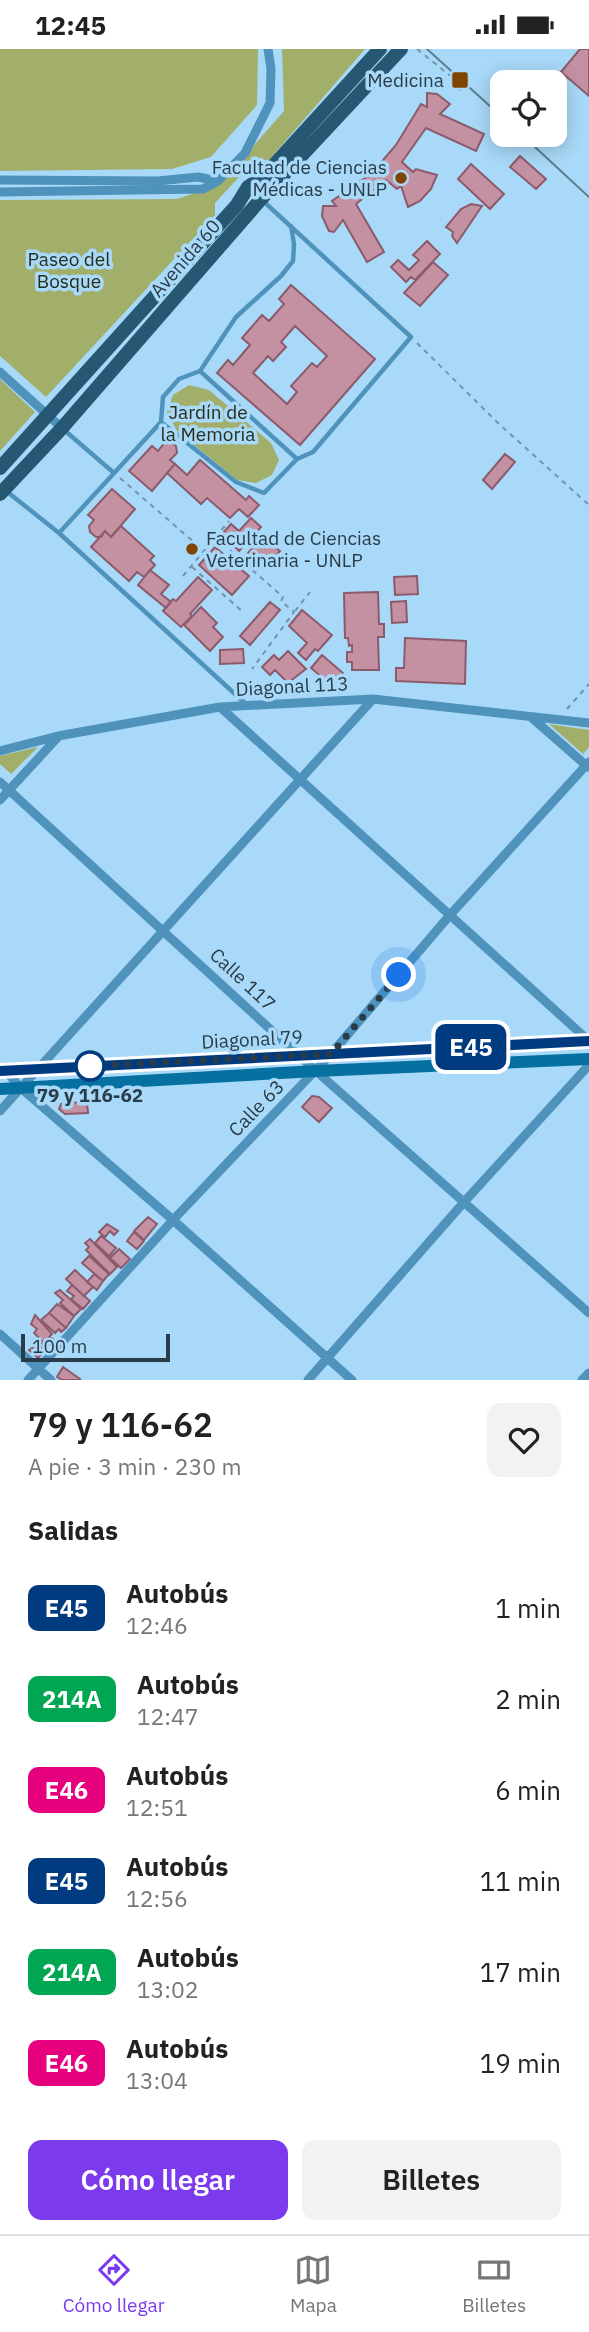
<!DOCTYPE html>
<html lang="es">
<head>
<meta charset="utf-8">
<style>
	:root { --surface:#fff; --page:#f2f2f2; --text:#222; --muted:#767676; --line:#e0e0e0; --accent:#7c3aed }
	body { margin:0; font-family:"IBM Plex Sans",sans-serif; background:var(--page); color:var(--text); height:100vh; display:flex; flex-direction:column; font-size:26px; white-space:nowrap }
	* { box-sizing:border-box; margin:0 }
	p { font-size:23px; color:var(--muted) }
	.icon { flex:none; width:38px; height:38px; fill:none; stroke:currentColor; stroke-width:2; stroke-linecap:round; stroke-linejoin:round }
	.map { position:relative; height:1331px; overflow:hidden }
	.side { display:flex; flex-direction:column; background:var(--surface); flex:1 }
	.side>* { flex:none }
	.badge { padding:0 14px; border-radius:10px; font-size:24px; line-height:46px }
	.buttons { position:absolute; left:490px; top:21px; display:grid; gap:14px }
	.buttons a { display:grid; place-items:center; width:77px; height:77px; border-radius:14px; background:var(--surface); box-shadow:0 4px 18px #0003; font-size:35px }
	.scale { position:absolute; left:21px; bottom:18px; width:149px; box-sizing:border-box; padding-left:7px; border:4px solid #293c49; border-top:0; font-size:19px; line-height:24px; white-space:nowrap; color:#293c49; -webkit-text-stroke:5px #a9d9f8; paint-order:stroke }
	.you { position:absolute; width:35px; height:35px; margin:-18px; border:5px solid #fff; border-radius:50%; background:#1a73e8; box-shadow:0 0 0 10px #1a73e833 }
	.map>.badge { position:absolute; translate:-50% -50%; box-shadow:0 0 0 4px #fff }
	h2 { padding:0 28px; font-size:26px; line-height:63px }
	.round { display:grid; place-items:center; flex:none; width:74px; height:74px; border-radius:14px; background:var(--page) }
	.head { display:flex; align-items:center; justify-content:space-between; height:119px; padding:0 28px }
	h1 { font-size:33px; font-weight:600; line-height:52px }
	.button { display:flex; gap:14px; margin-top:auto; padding:14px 28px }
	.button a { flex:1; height:80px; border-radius:14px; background:var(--accent); color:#fff; font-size:28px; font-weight:600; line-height:80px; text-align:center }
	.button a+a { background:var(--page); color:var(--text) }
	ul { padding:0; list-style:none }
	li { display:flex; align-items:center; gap:21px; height:91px; padding:0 28px }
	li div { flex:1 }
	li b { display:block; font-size:26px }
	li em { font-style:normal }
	li .badge { min-width:77px; font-weight:700; text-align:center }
	.status { display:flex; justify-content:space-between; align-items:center; height:49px; padding:0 35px; background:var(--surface); direction:ltr }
	.status svg { height:19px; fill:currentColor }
	.dock { display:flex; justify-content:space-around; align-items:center; height:98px; border-top:2px solid var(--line); background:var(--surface); font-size:19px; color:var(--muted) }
	.dock a { display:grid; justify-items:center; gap:4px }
	.dock .on { color:var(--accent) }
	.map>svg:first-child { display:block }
	.green { fill:#a2af6b }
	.building { fill:#c491a2; stroke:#8b5b6c; stroke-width:2; fill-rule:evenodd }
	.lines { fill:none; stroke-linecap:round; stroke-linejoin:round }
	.path { stroke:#7194ac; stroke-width:2; stroke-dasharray:5 5; stroke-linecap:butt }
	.service { stroke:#4f93bc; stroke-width:4.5 }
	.minor { stroke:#4f93bc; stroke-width:9 }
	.secondary { stroke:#0671a1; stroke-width:12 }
	.primary { stroke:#265773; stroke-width:14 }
	.tram { stroke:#5d7c90; stroke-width:2 }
	.line-casing { stroke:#fff; stroke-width:16 }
	.line { stroke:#003b80; stroke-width:10 }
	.walk { stroke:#293c49; stroke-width:7; stroke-dasharray:0 12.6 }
	.poi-dot { fill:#814302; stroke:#a9d9f8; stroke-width:2.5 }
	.stop-dot { fill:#fff; stroke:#003b80; stroke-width:3.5 }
	.labels { text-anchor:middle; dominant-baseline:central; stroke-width:7; stroke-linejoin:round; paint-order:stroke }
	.poi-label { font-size:19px; fill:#293c49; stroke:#a9d9f8; text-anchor:end }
	.street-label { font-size:19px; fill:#293c49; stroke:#a9d9f8 }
	.park-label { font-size:19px; fill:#292d19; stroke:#a9d9f8 }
	.stop-label { font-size:19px; font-weight:bold; fill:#293c49; stroke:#a9d9f8 }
</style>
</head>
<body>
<div class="status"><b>12:45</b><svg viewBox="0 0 49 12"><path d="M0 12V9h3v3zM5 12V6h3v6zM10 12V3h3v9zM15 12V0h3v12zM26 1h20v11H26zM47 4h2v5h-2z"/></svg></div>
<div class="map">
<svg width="589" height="1331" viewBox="0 0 589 1331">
	<rect width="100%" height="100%" fill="#a9d9f8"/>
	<path class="green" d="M 0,0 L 258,0 L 257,56 L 211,108 L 172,120 L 0,122 Z
		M 282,0 L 365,0 L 269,111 L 254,112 L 215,154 L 215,166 L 46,348 L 0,307 L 0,151 L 177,150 L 219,136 L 284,62 Z
		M 0,330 L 35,363 L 0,402 Z
		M 189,336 L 209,341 L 271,394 L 279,411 L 272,426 L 256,434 L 237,431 L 177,382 L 167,363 L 173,346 Z
		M 549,675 L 589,681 L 589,698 L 583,705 Z
		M 38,698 L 11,725 L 0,715 L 0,707 Z"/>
	<path class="building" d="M 580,0 L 589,0 L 589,47 L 561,23 Z
		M454.5 35a5.5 5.5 0 1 1 11 0a5.5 5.5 0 1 1-11 0Z
		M 427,44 L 437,45 L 450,55 L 440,65 L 484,85 L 476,102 L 426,79 L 402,113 L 413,123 L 416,120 L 437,126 L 431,140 L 420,152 L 408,158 L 401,137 L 397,140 L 386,131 L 356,155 L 384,203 L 367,213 L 343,171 L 334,183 L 329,182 L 322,167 L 323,157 L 336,157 L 332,152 L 372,124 L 396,96 L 421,55 L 427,58 Z
		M 520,107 L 546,130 L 536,140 L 510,118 Z
		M 471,115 L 504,145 L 490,160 L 458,130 Z
		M 471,155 L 482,157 L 457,194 L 452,187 L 453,183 L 446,178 L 461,160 Z
		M 427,192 L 440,205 L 415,231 L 411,228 L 406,233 L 391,218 L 398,211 L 409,221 L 419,211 L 413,206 Z
		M 433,213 L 448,226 L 420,257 L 404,244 Z
		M 291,236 L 375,310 L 300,396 L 217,324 L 228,311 L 233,316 L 250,296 L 242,289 L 262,266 L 269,272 L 284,255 L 279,250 ZM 295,277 L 327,307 L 317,318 L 312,314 L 291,337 L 297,343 L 287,355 L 253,324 L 268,307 L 273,312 L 286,298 L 281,293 Z
		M 165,393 L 171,393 L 176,397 L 177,404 L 170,411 L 175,415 L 152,442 L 129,422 L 152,397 L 158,402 Z
		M 505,405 L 515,413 L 492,440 L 483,431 Z
		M 200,411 L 246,451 L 249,447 L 259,456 L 248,468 L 239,460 L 230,469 L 207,449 L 201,455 L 167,424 L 175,415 L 187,426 Z
		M 112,440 L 135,460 L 111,488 L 105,482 L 101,488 L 96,488 L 90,483 L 89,477 L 94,471 L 88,466 Z
		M 251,469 L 261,478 L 239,502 L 222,485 L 231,475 L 239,482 Z
		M 121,477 L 154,507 L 150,511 L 155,516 L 144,528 L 137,523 L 129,532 L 91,498 L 105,482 L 111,488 Z
		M 256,494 L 261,498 L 264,494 L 268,497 L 271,494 L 280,502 L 265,519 L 261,515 L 258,519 L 245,508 Z
		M 215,498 L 249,527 L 232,546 L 199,516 Z
		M 150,521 L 169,536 L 161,545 L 171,553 L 166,559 L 138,536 Z
		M 417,527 L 418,545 L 395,546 L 394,528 Z
		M 198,528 L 212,541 L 190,565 L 192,567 L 181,578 L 163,562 L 173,550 L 176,552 Z
		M 378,543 L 379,575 L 384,575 L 384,588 L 378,588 L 379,621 L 352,621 L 352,613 L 347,613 L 347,603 L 352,603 L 352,596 L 349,597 L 348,589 L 345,589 L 344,544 Z
		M 406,552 L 407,573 L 392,574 L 391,553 Z
		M 270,553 L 280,561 L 250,596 L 240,587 Z
		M 201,558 L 217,574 L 213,578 L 223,588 L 210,602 L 184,576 Z
		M 302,561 L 332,586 L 318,602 L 315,600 L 306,611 L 298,604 L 307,594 L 289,577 Z
		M 405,589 L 466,592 L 465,635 L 396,632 L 396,619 L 404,619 Z
		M 243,600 L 244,614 L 220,615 L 220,601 Z
		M 288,602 L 306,620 L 288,634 L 275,621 L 270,626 L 262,618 L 274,606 L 279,611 Z
		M 322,606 L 343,624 L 332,637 L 311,619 Z
		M 312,1047 L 319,1048 L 332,1059 L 319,1073 L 302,1058 Z
		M 87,1053 L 88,1064 L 65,1065 L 59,1060 L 61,1055 L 64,1054 Z
		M 148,1168 L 157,1175 L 144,1191 L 134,1182 Z
		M 107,1175 L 118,1182 L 114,1186 L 110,1182 L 105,1188 L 99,1183 Z
		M 134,1183 L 144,1192 L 137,1200 L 127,1192 Z
		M 101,1187 L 116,1199 L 109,1207 L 95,1194 Z
		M 90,1190 L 117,1218 L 110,1225 L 86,1201 L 89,1198 L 85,1194 Z
		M 119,1200 L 130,1210 L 121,1219 L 110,1209 Z
		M 89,1207 L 109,1225 L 103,1232 L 82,1214 Z
		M 75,1221 L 93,1238 L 84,1247 L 66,1230 Z
		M 94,1225 L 103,1232 L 97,1241 L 87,1233 Z
		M 72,1236 L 90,1252 L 83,1260 L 71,1250 L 74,1247 L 67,1242 Z
		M 60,1241 L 81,1260 L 74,1267 L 60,1254 L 63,1251 L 55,1244 Z
		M 57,1255 L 74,1267 L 66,1279 L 49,1264 Z
		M 49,1264 L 66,1279 L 61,1283 L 59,1280 L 55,1284 L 41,1271 Z
		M 35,1266 L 52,1285 L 49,1288 L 53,1290 L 47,1297 L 34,1284 L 37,1280 L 31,1275 Z
		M 41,1293 L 44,1296 L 39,1302 L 42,1305 L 38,1309 L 29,1301 Z
		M 63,1318 L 80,1330 L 80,1331 L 62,1331 L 57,1328 Z"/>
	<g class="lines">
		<path class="path" d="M 417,0 L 458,33 L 460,31
			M 417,294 L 498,374 L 589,456
			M 120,429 L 203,501
			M 215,488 L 283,548 L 281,552 L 294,563 L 252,620
			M 192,518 L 243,563
			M 183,527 L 229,472
			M 295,562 L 310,543
			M 567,660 L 589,635"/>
		<path class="service" d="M 250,140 L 411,288 L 313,403 L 297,410
			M 200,322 L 236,268 L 281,227 L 293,212 L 294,195 L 291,177
			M 63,380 L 114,424
			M 5,441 L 59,484 L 247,656
			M 59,484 L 161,373 L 163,348 L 179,330 L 200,322 L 297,410 L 264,444 L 236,433 L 161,373"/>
		<path class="minor" d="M 0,131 L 158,132 L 198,128 L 218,132
			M 0,143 L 203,140 L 218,132 L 245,104 L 270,54 L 271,20 L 268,0
			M 0,323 L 62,379
			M 220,658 L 589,992
			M 531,668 L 588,718
			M 0,702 L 58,687 L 220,658 L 373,650 L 589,674
			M 0,733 L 316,1022 L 589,1264
			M 0,751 L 58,688
			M 4,1020 L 21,1039 L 173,1171 L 352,1331
			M 0,1062 L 373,650
			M 0,1285 L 51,1331
			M 28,1331 L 173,1171 L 331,1005 L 450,866 L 589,713
			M 308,1331 L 465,1152 L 589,1016
			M 582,1331 L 589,1324"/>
		<path class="secondary" d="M 0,1022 L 589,992
			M 0,1040 L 316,1022 L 589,1010"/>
		<path class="primary" d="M 0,419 L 237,156 L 248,138 L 264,127 L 380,0
			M 0,445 L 62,379 L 261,150 L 401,0"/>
		<path class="tram" d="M 427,0 L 502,68
			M 522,86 L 589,148"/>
	</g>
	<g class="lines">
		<defs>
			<path id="line" d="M 0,1022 L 589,992"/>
		</defs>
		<use href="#line" class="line-casing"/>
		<use href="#line" class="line"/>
		<path class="walk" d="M 90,1017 L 331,1005 L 399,926"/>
	</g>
	<g class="poi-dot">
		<rect x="451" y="22" width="18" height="18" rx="3.5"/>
		<circle cx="401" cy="129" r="7"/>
		<circle cx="192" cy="500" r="7"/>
	</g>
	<circle class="stop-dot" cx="90" cy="1017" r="14"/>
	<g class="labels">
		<g class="poi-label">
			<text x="444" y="31">Medicina</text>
			<text x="387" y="118">Facultad de Ciencias<tspan x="387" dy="22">Médicas - UNLP</tspan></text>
			<text x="206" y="489" text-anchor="start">Facultad de Ciencias<tspan x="206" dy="22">Veterinaria - UNLP</tspan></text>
		</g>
		<g class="street-label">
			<text transform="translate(185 209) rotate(-49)">Avenida 60</text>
			<text transform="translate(292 637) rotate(-3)">Diagonal 113</text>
			<text transform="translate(243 930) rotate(43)">Calle 117</text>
			<text transform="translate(252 990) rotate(-3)">Diagonal 79</text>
			<text transform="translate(256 1059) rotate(-46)">Calle 63</text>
		</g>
		<g class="park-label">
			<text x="69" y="210">Paseo del<tspan x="69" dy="22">Bosque</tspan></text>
			<text x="208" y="363">Jardín de<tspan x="208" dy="22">la Memoria</tspan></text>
		</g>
		<g class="stop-label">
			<text x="90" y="1046">79 y 116-62</text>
		</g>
	</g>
</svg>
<div class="buttons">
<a><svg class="icon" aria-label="locate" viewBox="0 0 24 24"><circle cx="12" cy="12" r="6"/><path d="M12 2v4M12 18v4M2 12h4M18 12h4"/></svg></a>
</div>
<div class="scale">100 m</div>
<div class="you" style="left:399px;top:926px"></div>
<b class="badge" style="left:471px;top:998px;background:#003b80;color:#fff">E45</b>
</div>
<section class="side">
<div class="head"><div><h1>79 y 116-62</h1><p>A pie · 3 min · 230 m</p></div><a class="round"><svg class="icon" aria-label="heart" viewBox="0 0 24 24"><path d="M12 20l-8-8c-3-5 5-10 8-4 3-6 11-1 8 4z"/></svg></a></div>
<h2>Salidas</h2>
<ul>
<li><span class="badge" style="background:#003b80;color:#fff">E45</span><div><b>Autobús</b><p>12:46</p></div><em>1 min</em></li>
<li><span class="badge" style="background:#00a651;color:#fff">214A</span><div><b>Autobús</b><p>12:47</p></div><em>2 min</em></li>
<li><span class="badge" style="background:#e6007e;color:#fff">E46</span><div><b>Autobús</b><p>12:51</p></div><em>6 min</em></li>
<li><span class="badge" style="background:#003b80;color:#fff">E45</span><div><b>Autobús</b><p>12:56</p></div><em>11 min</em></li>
<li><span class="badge" style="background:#00a651;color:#fff">214A</span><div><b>Autobús</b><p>13:02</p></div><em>17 min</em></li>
<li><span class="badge" style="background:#e6007e;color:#fff">E46</span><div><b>Autobús</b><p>13:04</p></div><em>19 min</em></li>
</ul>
<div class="button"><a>Cómo llegar</a><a>Billetes</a></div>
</section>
<nav class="dock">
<a class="on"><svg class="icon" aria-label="directions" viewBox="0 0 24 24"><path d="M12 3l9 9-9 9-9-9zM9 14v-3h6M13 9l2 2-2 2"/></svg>Cómo llegar</a>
<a><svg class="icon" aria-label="map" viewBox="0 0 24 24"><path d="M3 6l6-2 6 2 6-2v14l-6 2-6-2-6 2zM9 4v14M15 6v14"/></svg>Mapa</a>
<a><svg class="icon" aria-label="tickets" viewBox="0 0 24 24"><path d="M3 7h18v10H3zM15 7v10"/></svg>Billetes</a>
</nav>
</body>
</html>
